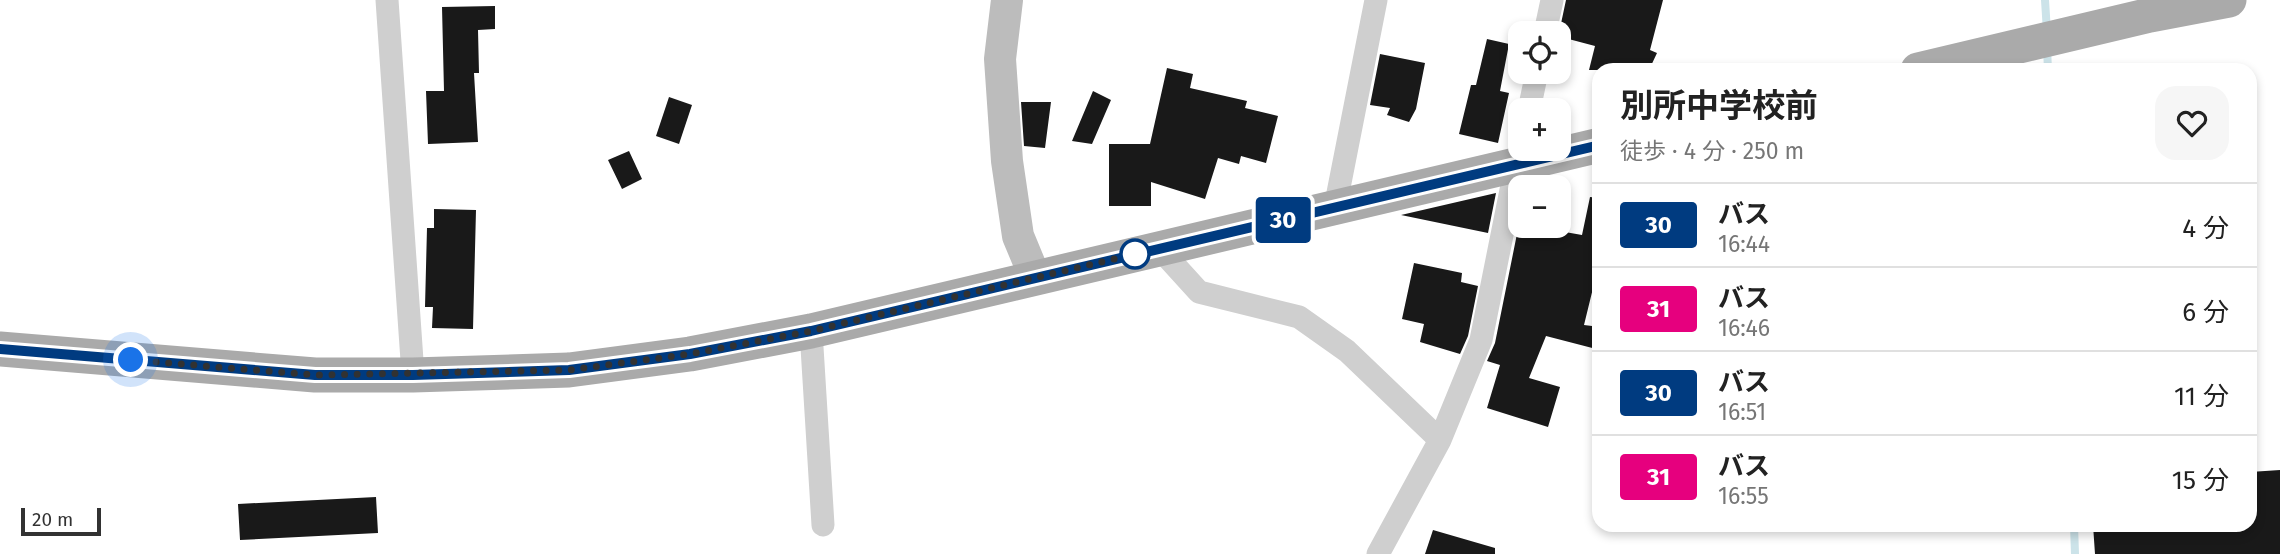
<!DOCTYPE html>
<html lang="ja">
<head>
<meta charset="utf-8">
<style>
	:root { --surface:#fff; --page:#f6f6f6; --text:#222; --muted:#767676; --line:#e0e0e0 }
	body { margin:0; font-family:"Fira Sans","Noto Sans JP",sans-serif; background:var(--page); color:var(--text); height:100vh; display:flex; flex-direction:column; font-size:26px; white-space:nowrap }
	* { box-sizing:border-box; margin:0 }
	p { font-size:23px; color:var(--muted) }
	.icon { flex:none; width:38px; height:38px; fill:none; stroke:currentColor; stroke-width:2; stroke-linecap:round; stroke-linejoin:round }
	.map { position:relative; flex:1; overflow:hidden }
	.panel { position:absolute; left:1592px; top:63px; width:665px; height:469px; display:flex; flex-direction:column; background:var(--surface); border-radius:21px; box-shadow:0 4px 10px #0003 }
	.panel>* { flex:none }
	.badge { padding:0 14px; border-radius:5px; font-size:24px; line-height:46px }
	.buttons { position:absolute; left:1508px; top:21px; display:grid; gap:14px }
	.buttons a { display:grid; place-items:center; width:63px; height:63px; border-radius:14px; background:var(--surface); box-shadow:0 4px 10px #0003; font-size:35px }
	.scale { position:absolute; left:21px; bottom:18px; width:80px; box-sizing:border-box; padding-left:7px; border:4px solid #323232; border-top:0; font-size:19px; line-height:24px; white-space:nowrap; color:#323232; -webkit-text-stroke:5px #fff; paint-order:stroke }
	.you { position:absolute; width:35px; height:35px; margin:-18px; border:5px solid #fff; border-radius:50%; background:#1a73e8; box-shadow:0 0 0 10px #1a73e833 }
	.map>.badge { position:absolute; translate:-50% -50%; box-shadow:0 0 0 4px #fff }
	.round { display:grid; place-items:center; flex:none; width:74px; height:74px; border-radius:21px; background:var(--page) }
	.summary { display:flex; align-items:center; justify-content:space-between; height:119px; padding:0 28px }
	h1 { font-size:33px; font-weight:700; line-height:52px }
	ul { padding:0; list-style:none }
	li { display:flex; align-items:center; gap:21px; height:84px; padding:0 28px; border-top:2px solid var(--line) }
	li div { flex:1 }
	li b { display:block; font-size:26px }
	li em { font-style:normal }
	li .badge { min-width:77px; font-weight:700; text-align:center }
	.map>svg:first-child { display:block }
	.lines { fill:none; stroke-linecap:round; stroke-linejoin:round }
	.stream { stroke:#cce3e9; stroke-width:8 }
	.building { fill:#191919 }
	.street { stroke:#cfcfcf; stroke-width:23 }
	.secondary { stroke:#bcbcbc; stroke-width:32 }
	.primary { stroke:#aaa; stroke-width:35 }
	.line-casing { stroke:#fff; stroke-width:16 }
	.line { stroke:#003b80; stroke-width:10 }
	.walk { stroke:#323232; stroke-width:7; stroke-dasharray:0 12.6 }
	.stop-dot { fill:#fff; stroke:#003b80; stroke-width:3.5 }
</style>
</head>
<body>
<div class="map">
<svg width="2280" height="554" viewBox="0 0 2280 554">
	<rect width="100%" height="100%" fill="#fff"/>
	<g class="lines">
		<path class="stream" d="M 2045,0 L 2047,32
			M 2047,48 L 2048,70
			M 2074,525 L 2075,554"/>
	</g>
	<path class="building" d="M 1566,0 L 1663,0 L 1650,50 L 1657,53 L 1649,70 L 1589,70 L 1595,46 L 1561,37 L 1559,33 Z
		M 495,6 L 495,29 L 478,30 L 479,73 L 474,73 L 478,142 L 428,144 L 426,91 L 444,91 L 442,7 Z
		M 1487,39 L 1509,44 L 1500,91 L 1509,93 L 1498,143 L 1459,134 L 1471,85 L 1476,85 Z
		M 1380,54 L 1425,63 L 1416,109 L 1409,122 L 1387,115 L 1390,108 L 1370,105 Z
		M 1167,68 L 1193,74 L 1190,88 L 1247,101 L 1245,108 L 1278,116 L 1266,163 L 1241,156 L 1239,164 L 1218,158 L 1205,199 L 1151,182 L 1151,206 L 1109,206 L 1109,144 L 1150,144 Z
		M 1093,91 L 1111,100 L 1092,144 L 1072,141 Z
		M 669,97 L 692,105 L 679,144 L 656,136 Z
		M 1021,102 L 1051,102 L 1045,148 L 1024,146 Z
		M 629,151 L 642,179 L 622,189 L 608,160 Z
		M 1496,193 L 1488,233 L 1401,215 Z
		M 1590,197 L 1600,198 L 1600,281 L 1595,280 L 1584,325 L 1600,327 L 1600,350 L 1546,336 L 1529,378 L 1560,387 L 1548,427 L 1487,408 L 1500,365 L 1487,361 L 1495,343 L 1519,224 L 1582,235 Z
		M 434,209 L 476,210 L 473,329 L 432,328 L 433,307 L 425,307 L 427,228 L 434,228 Z
		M 1414,263 L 1462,273 L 1461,282 L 1478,286 L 1468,336 L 1460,354 L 1420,342 L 1424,324 L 1402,319 Z
		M 2280,470 L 2280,554 L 2095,554 L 2093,525 L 2250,525 L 2250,472 Z
		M 376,497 L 378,533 L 240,540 L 238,504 Z
		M 1433,530 L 1495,548 L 1495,554 L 1425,554 Z"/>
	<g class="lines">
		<path class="street" d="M 387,0 L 413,375
			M 1545,33 L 1552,0
			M 1529,110 L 1537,72
			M 1335,208 L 1376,0
			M 1159,248 L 1199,292 L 1299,317 L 1347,351 L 1440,440
			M 811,331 L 823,525
			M 1378,554 L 1440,440 L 1481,340 L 1518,155"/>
		<path class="secondary" d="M 1007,0 L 1000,59 L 1007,161 L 1018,236 L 1035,277"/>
		<path class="primary" d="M 1918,70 L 2150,15 L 2229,0
			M 0,349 L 315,375 L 413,375 L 569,370 L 690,354 L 811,331 L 1600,145"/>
	</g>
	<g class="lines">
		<defs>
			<path id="line" d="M 0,349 L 315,375 L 413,375 L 569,370 L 690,354 L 811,331 L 1600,145"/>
		</defs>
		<use href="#line" class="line-casing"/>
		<use href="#line" class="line"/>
		<path class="walk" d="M 131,360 L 315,375 L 569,370 L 690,354 L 811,331 L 1135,254"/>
	</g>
	<circle class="stop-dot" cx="1135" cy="254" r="14"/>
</svg>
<div class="buttons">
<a><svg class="icon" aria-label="locate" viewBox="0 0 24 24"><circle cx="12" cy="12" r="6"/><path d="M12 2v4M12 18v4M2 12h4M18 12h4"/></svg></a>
<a>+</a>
<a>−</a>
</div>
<div class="scale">20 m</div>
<div class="you" style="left:131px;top:360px"></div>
<b class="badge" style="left:1283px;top:220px;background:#003b80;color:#fff">30</b>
<section class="panel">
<div class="summary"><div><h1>別所中学校前</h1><p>徒歩 · 4 分 · 250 m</p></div><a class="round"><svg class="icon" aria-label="heart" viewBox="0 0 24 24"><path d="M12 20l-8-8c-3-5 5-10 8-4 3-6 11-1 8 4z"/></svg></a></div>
<ul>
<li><span class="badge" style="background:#003b80;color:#fff">30</span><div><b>バス</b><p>16:44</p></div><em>4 分</em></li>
<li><span class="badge" style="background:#e6007e;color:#fff">31</span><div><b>バス</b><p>16:46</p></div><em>6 分</em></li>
<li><span class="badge" style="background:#003b80;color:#fff">30</span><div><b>バス</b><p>16:51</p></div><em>11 分</em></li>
<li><span class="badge" style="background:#e6007e;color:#fff">31</span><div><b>バス</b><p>16:55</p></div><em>15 分</em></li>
</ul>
</section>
</div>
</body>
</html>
